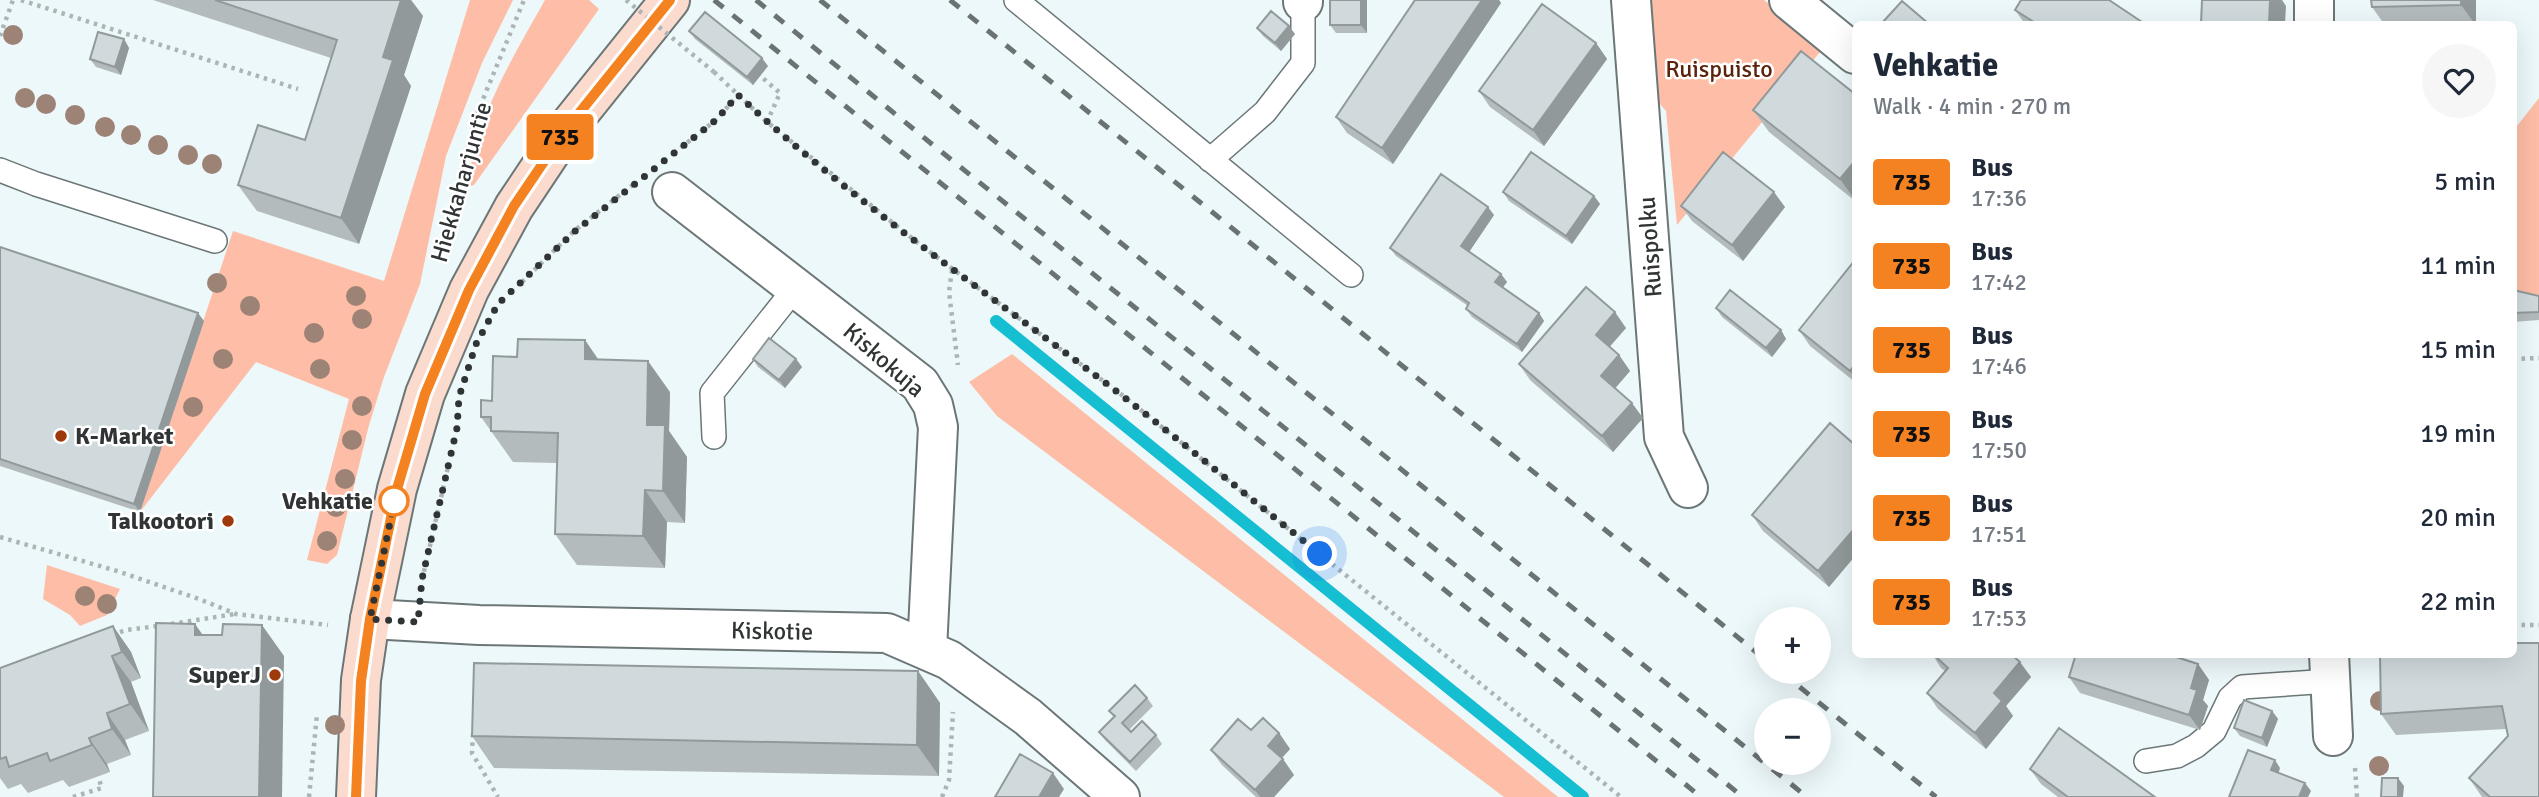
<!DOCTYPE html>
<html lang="en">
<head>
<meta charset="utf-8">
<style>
	:root { --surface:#fff; --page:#f6f6f7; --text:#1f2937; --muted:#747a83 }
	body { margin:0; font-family:Signika,sans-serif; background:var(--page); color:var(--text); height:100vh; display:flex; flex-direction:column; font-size:26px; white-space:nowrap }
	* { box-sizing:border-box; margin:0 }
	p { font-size:23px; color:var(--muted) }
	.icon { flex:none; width:38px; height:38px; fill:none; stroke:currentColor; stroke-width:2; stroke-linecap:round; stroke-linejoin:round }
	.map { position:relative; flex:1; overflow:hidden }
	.sheet { position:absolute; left:1852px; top:21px; width:665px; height:637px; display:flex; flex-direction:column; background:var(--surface); border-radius:10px; box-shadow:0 7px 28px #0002 }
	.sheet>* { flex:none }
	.badge { padding:0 14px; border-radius:5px; font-size:24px; line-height:46px }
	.tools { position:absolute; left:1754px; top:607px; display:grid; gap:14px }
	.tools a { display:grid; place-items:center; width:77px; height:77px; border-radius:50%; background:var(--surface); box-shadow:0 7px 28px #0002; font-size:35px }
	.you { position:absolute; width:35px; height:35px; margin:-18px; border:5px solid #fff; border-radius:50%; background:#1a73e8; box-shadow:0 0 0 10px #1a73e833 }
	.map>.badge { position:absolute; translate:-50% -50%; box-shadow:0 0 0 4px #fff }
	.round { display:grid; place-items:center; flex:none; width:74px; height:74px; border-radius:37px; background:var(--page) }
	.overview { display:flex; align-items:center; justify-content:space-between; height:119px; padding:0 21px }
	h1 { font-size:33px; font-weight:700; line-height:52px }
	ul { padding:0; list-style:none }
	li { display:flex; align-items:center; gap:21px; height:84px; padding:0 21px }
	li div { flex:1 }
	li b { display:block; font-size:26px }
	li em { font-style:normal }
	li .badge { min-width:77px; font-weight:700; text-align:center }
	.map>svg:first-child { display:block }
	.green { fill:#febda6 }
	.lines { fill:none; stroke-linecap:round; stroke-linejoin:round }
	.stream { stroke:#16bed1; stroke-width:12 }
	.service-casing { stroke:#6c7677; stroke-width:26 }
	.minor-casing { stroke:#6c7677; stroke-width:42 }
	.secondary-casing { stroke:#6c7677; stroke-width:42 }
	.path { stroke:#acb4b6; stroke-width:4.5; stroke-dasharray:3.5 5; stroke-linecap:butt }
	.service { stroke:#fff; stroke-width:23 }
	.minor { stroke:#fff; stroke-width:38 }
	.secondary { stroke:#fcdbcf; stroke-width:38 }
	.rail { stroke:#6b7273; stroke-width:5; stroke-dasharray:12 12; stroke-linecap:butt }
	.path-bridge { stroke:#acb4b6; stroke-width:4.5; stroke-dasharray:3.5 5; stroke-linecap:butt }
	.tree { fill:#9d8276 }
	.wall { fill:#b3bbbd }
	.shaded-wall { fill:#92999a }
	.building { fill:#d0dadc; stroke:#92999a; stroke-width:2 }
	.line-casing { stroke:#fff; stroke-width:16 }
	.line { stroke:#f58220; stroke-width:10 }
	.walk { stroke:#303435; stroke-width:7; stroke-dasharray:0 12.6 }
	.poi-dot { fill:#9e390c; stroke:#fff; stroke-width:2.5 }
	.stop-dot { fill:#fff; stroke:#f58220; stroke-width:3.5 }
	.labels { text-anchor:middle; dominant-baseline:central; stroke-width:5; stroke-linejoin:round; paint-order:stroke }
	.park-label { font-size:24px; fill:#5b210a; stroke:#fff }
	.street-label { font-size:24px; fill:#303435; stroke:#fff }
	.poi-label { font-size:24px; font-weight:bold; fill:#303435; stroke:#fff; text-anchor:end }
	.stop-label { font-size:24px; font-weight:bold; fill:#303435; stroke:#fff; text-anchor:end }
</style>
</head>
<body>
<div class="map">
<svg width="2539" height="797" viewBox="0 0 2539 797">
	<rect width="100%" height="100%" fill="#edf8fa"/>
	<path class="green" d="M 470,0 L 513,0 L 482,63 L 446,156 L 420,284 L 384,377 L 369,425 L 337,555 L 327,564 L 307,560 L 349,399 L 256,362 L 140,512 L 233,231 L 384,281 Z
		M 545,0 L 589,0 L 599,9 L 474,185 L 468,187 C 474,120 513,57 545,0 Z
		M 1645,0 L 1764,0 L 1825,46 L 1677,225 L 1666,111 L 1654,97 Z
		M 2539,98 L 2539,303 L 2513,297 L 2513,131 Z
		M 1012,354 L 1558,797 L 1504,797 L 997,416 L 969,382 Z
		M 47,565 L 120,589 L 107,615 L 80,626 L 70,615 L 43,599 Z"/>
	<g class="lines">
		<path class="stream" d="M 996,321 L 1583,797"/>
		<defs>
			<path id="service" d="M 1016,0 L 1351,275
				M 1210,160 L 1265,112 L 1303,63 L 1303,2
				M 0,170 L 36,184 L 215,241
				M 714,437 L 712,393 L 796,287
				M 2146,761 L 2177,756 L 2196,746 L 2214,731 L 2230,698 L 2242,687 L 2330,681"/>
			<path id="minor" d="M 1303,0 L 1303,2
				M 1631,0 L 1664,437 L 1688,488
				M 1789,0 L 1855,54
				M 2314,0 L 2314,24
				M 672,192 L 920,384 L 933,405 L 938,427 L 927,650
				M 370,619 L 479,625 L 887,633 L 949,660 L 1028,717 L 1120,797
				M 2329,654 L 2333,736"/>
			<path id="secondary" d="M 356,797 L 361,680 L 370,619 L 397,489 L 425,394 L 469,290 L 514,207 L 564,132 L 670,0"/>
		</defs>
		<use href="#service" class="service-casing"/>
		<use href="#minor" class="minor-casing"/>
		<use href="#secondary" class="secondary-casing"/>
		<path class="path" d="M 21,0 L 298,89
			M 0,36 L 13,0
			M 714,72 L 767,122 L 918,243 L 1126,398 L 1621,797
			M 757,73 L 780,93 L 767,122
			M 674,153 L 716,120 L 738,95
			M 440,254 L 476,116 L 524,0
			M 952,270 L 949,292 L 958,365
			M 522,282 L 574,231 L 634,184
			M 2513,359 L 2539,358
			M 0,537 L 117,571 L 199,599 L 236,614 L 328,625
			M 422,580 L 449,463
			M 171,624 L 235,614
			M 2513,625 L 2539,625
			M 112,635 L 126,630 L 158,626
			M 473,734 L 472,753 L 498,797
			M 2355,768 L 2357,797
			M 73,797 L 102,788 L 98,777
			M 309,797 L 317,714
			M 942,797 L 949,780 L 953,712"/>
		<use href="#service" class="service"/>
		<use href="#minor" class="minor"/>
		<use href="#secondary" class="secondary"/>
		<path class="rail" d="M 714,0 L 1701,797
			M 756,0 L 933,145 L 1743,797
			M 820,0 L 1807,797
			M 950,0 L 1766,660
			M 1781,672 L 1936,797"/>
		<path class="path-bridge" d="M 626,0 L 714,72"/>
	</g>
	<g class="tree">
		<circle cx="13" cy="35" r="10"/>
		<circle cx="25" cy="98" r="10"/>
		<circle cx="46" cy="104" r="10"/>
		<circle cx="75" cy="115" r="10"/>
		<circle cx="105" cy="127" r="10"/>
		<circle cx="131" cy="135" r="10"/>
		<circle cx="158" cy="145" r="10"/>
		<circle cx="188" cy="155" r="10"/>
		<circle cx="212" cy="164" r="10"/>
		<circle cx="217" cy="283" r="10"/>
		<circle cx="356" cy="296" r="10"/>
		<circle cx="250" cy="306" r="10"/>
		<circle cx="362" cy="319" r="10"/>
		<circle cx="314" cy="333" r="10"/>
		<circle cx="223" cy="359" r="10"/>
		<circle cx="320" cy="369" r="10"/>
		<circle cx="362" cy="406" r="10"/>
		<circle cx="193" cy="407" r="10"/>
		<circle cx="352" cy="440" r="10"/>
		<circle cx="345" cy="479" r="10"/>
		<circle cx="336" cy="507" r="10"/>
		<circle cx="327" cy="541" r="10"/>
		<circle cx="85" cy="596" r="10"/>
		<circle cx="107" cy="604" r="10"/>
		<circle cx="2380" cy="701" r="10"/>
		<circle cx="335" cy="725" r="10"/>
		<circle cx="2379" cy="766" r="10"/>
	</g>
	<path class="wall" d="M 153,0 L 411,0 L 423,16 L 404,75 L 411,86 L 359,244 L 257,211 L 238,185 L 305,140 L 331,58 Z
		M 1367,0 L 1367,33 L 1336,33 L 1330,25 Z
		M 1415,0 L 1499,0 L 1501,3 L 1393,164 L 1347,133 L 1336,117 Z
		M 2476,0 L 2476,24 L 2384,24 L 2372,7 Z
		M 2015,10 L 2142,22 L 2144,24 L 2025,24 Z
		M 1257,28 L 1295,34 L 1281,51 L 1263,36 Z
		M 689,31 L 768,66 L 753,85 L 695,39 Z
		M 124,39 L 129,48 L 121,75 L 96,67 L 90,59 Z
		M 1596,43 L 1607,59 L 1544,146 L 1490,107 L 1479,91 Z
		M 1855,94 L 1855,201 L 1769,132 L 1753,110 Z
		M 1503,192 L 1594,196 L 1600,204 L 1572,244 L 1509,201 Z
		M 1681,206 L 1785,207 L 1743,261 L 1692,221 Z
		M 1494,215 L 1469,252 L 1501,274 L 1507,282 L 1503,287 L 1539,313 L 1544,321 L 1522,352 L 1472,317 L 1466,309 L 1468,306 L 1396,256 L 1390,248 Z
		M 0,247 L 204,321 L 140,512 L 0,466 Z
		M 1855,260 L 1855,382 L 1810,346 L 1799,330 Z
		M 2513,290 L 2539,296 L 2539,320 L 2513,322 Z
		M 1716,308 L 1781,330 L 1786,339 L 1772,357 L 1722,317 Z
		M 1626,328 L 1609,347 L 1619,355 L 1630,371 L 1615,388 L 1643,418 L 1613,452 L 1530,380 L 1519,364 Z
		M 599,359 L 670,392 L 669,431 L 687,457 L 685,523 L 667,522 L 665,568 L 577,565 L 555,534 L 557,463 L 513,462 L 481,417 L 492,401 Z
		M 753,359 L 796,359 L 802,367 L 785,388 L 758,367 Z
		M 1855,445 L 1855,556 L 1829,587 L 1763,531 L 1752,515 Z
		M 113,626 L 131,652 L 141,678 L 131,682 L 149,731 L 125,740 L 131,755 L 107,764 L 110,772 L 69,787 L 63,780 L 28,793 L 21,784 L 8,789 L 0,778 L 0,668 Z
		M 1932,654 L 2011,654 L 2031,677 L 2006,706 L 2013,716 L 1986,749 L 1938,709 L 1927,693 L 1945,671 L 1941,668 Z
		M 2513,654 L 2539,797 L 2482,797 L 2469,778 L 2508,736 L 2506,729 L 2396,735 L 2381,714 Z
		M 2198,664 L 2209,680 L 2203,700 L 2208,706 L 2200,730 L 2080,693 L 2069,677 Z
		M 918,671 L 940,703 L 939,776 L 494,768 L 472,736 Z
		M 1147,698 L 1153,706 L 1129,730 L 1131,732 L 1156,735 L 1162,744 L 1136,771 L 1105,740 L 1099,732 L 1114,718 L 1109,711 Z
		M 2272,711 L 2278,719 L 2267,747 L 2240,736 L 2234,728 Z
		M 1251,730 L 1279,733 L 1290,749 L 1282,758 L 1294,775 L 1274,797 L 1256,797 L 1222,765 L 1211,750 Z
		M 2030,769 L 2155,797 L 2058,797 L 2041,784 Z"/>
	<path class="shaded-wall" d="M 401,0 L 411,0 L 423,16 L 404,75 L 411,86 L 359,244 L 341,218 L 383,57 Z
		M 1361,0 L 1367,0 L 1367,33 L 1361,25 Z
		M 1482,0 L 1499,0 L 1501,3 L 1393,164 L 1382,148 Z
		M 2270,0 L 2282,0 L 2286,6 L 2285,24 L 2269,24 Z
		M 2461,0 L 2476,0 L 2476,24 L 2475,24 L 2461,5 Z
		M 1289,26 L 1295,34 L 1281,51 L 1275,43 Z
		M 124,39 L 129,48 L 121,75 L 115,67 Z
		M 1596,43 L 1607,59 L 1544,146 L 1533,130 Z
		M 762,58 L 768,66 L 753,85 L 747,77 Z
		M 1855,161 L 1855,200 L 1840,179 Z
		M 1774,192 L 1785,207 L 1743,261 L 1732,245 Z
		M 1594,196 L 1600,204 L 1572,244 L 1566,236 Z
		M 1488,207 L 1494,215 L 1467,255 L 1461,246 Z
		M 1501,274 L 1507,282 L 1501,290 L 1495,282 Z
		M 1615,312 L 1626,328 L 1606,351 L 1596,335 Z
		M 198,313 L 204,321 L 140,512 L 134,504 Z
		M 1539,313 L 1544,321 L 1522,352 L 1517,344 Z
		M 1781,330 L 1786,339 L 1772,357 L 1766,348 Z
		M 585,340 L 607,372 L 585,359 Z
		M 1619,355 L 1630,371 L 1612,392 L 1601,376 Z
		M 796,359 L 802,367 L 785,388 L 779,380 Z
		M 648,361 L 670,392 L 669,431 L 687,457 L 685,523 L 663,491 L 647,425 Z
		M 1855,364 L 1855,378 L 1850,371 Z
		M 1632,403 L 1643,418 L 1613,452 L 1602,436 Z
		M 645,490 L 667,522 L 665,568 L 643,536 Z
		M 1855,528 L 1855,556 L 1829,587 L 1818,571 Z
		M 195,624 L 217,655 L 195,635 Z
		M 262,625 L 284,656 L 282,797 L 259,797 Z
		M 113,626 L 131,652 L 141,678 L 122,652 Z
		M 112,656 L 131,682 L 149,731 L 130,704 Z
		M 2020,662 L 2031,677 L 2006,706 L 2013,716 L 1986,749 L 1975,733 L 1994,693 Z
		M 2198,664 L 2209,680 L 2203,700 L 2208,706 L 2200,730 L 2189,715 L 2191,688 Z
		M 918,671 L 940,703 L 939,776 L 917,745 Z
		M 2272,711 L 2278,719 L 2267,747 L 2262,738 Z
		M 107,713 L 125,740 L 131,755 L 112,729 Z
		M 1279,733 L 1290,749 L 1279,761 L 1268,746 Z
		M 89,738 L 107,764 L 110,772 L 92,745 Z
		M 1283,759 L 1294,775 L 1274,797 L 1260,797 L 1255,790 Z
		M 2275,760 L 2280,768 L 2277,778 L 2271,770 Z
		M 1053,773 L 1064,789 L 1059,797 L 1039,797 Z
		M 2398,778 L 2404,786 L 2403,797 L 2398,797 Z
		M 2305,783 L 2311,791 L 2308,797 L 2299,797 Z"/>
	<path class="building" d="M 215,0 L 401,0 L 383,57 L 393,60 L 341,218 L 238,185 L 258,125 L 305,140 L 337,40 Z
		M 1330,0 L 1361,0 L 1361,25 L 1330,25 Z
		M 1415,0 L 1482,0 L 1382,148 L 1336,117 Z
		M 2021,0 L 2109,0 L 2142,22 L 2141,24 L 2037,24 L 2015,10 Z
		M 2202,0 L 2270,0 L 2269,24 L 2201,24 Z
		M 2371,0 L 2461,0 L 2461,5 L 2372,7 Z
		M 1902,1 L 1929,24 L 1881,24 Z
		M 1542,4 L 1596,43 L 1533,130 L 1479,91 Z
		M 1271,11 L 1289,26 L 1275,43 L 1257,28 Z
		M 705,12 L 762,58 L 747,77 L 689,31 Z
		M 98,32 L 124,39 L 115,67 L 90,59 Z
		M 1801,51 L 1855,94 L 1855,161 L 1840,179 L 1753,110 Z
		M 1531,152 L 1594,196 L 1566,236 L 1503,192 Z
		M 1723,152 L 1774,192 L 1732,245 L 1681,206 Z
		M 1441,174 L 1488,207 L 1461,246 L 1501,274 L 1495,282 L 1539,313 L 1517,344 L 1466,309 L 1469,303 L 1390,248 Z
		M 0,247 L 198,313 L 134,504 L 0,459 Z
		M 1855,260 L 1855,364 L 1850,371 L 1799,330 Z
		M 1586,287 L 1615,312 L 1596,335 L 1619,355 L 1601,376 L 1632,403 L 1602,436 L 1519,364 Z
		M 1730,290 L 1781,330 L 1766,348 L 1716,308 Z
		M 2513,290 L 2539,296 L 2539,312 L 2513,313 Z
		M 769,338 L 796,359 L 779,380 L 753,359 Z
		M 518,339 L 585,340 L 585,359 L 648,361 L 647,425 L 665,425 L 663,491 L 645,490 L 643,536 L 555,534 L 558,433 L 491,431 L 491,417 L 481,417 L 481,400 L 492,401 L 493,356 L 517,357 Z
		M 1830,423 L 1855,445 L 1855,528 L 1818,571 L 1752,515 Z
		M 156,623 L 195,624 L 195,635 L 222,635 L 223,624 L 262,625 L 259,797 L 153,797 Z
		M 113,626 L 122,652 L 112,656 L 130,704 L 107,713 L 112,729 L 89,738 L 92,745 L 50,761 L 47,753 L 9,767 L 6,757 L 0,759 L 0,668 Z
		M 2513,643 L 2539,643 L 2539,797 L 2490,797 L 2469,778 L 2508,736 L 2502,706 L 2381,714 L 2380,654 L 2513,654 Z
		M 1933,654 L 2011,654 L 2020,662 L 1994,693 L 2002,701 L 1975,733 L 1927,693 L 1948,668 Z
		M 2076,654 L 2167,654 L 2198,664 L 2191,688 L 2197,690 L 2189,715 L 2069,677 Z
		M 474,663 L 918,671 L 917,745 L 472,736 Z
		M 1135,685 L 1147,698 L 1122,723 L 1131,732 L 1142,721 L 1156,735 L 1130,762 L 1099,732 L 1115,716 L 1109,711 Z
		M 2244,700 L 2272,711 L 2262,738 L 2234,728 Z
		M 1263,718 L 1279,733 L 1268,746 L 1283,759 L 1255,790 L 1211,750 L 1238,719 L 1251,730 Z
		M 2059,728 L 2155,797 L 2068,797 L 2030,769 Z
		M 2248,750 L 2275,760 L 2271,770 L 2305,783 L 2299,797 L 2229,797 Z
		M 1020,754 L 1053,773 L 1039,797 L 995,797 Z
		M 2382,778 L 2398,778 L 2398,797 L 2381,797 Z"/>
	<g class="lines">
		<defs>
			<path id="line" d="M 356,797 L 361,681 L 370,619 L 397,489 L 425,394 L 469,290 L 514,206 L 564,132 L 670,0"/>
		</defs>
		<use href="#line" class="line-casing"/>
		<use href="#line" class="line"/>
		<path class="walk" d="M 394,501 L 397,489 L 370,619 L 418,622 L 422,579 L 457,428 L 459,397 L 476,344 L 498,304 L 574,232 L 716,120 L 738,95 C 841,191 958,272 1071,357 C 1156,420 1237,488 1320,554"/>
	</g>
	<g class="poi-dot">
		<circle cx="61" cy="436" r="7"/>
		<circle cx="228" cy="521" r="7"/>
		<circle cx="275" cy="675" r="7"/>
	</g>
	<circle class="stop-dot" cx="394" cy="501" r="14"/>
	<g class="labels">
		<g class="park-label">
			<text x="1719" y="69">Ruispuisto</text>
		</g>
		<g class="street-label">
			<text transform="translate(461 182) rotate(-74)">Hiekkaharjuntie</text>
			<text transform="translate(1650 247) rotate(-94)">Ruispolku</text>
			<text transform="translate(884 360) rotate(41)">Kiskokuja</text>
			<text transform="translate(772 631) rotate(1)">Kiskotie</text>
		</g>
		<g class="poi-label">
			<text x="75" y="436" text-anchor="start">K-Market</text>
			<text x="214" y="521">Talkootori</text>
			<text x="261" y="675">SuperJ</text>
		</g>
		<g class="stop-label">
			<text x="373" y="501">Vehkatie</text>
		</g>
	</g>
</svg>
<div class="tools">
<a>+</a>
<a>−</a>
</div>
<div class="you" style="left:1320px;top:554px"></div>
<b class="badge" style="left:560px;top:137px;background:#f58220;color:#111">735</b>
<section class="sheet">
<div class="overview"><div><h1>Vehkatie</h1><p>Walk · 4 min · 270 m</p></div><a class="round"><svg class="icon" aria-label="heart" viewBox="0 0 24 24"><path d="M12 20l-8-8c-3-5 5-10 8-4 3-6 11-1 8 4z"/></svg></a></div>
<ul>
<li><span class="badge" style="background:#f58220;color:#111">735</span><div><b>Bus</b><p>17:36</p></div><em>5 min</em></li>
<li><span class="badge" style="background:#f58220;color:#111">735</span><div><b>Bus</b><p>17:42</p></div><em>11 min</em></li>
<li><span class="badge" style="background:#f58220;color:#111">735</span><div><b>Bus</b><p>17:46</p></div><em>15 min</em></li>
<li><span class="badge" style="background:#f58220;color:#111">735</span><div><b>Bus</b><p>17:50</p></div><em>19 min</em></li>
<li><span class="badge" style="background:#f58220;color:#111">735</span><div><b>Bus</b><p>17:51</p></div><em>20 min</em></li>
<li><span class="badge" style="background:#f58220;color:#111">735</span><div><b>Bus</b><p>17:53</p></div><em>22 min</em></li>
</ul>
</section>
</div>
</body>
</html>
